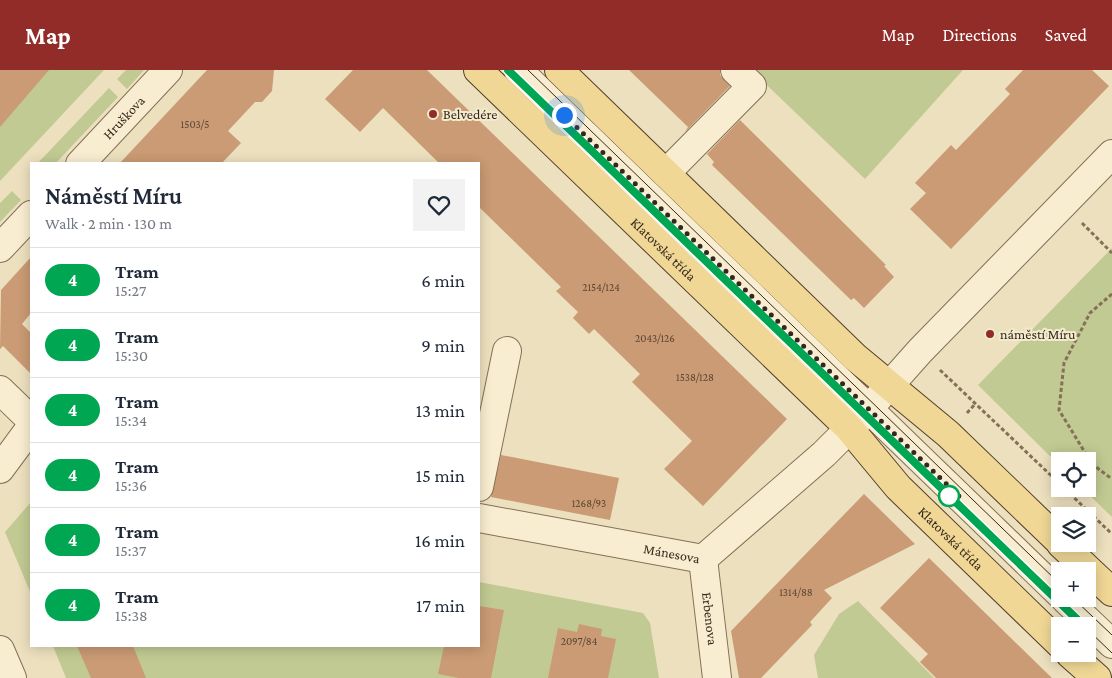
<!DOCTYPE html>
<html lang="en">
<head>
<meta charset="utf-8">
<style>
	:root { --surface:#fff; --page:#f2f2f3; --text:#1f2937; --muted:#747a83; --line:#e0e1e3; --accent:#922c28 }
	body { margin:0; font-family:"Crimson Pro",serif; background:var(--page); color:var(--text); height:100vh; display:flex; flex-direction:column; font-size:19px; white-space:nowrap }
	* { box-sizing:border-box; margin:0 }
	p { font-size:16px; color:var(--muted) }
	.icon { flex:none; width:28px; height:28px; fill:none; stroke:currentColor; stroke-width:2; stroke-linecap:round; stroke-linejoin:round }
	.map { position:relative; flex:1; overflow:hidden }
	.drawer { position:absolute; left:30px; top:92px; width:450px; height:485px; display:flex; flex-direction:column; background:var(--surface); border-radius:0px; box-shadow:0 2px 12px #0003 }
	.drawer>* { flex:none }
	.badge { padding:0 10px; border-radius:16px; font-size:18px; line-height:32px }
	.tools { position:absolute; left:1051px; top:382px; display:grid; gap:10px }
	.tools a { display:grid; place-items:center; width:45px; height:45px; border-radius:0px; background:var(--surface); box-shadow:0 2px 12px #0003; font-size:25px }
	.you { position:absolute; width:25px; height:25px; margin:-12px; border:4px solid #fff; border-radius:50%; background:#1a73e8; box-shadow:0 0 0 8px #1a73e833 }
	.map>.badge { position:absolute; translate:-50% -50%; box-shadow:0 0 0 2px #fff }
	.round { display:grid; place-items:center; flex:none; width:52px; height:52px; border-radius:0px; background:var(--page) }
	.overview { display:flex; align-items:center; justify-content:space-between; height:85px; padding:0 15px }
	h1 { font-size:24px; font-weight:600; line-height:38px }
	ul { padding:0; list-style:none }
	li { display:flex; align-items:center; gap:15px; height:65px; padding:0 15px; border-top:1px solid var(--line) }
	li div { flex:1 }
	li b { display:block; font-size:19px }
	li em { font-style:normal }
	li .badge { min-width:55px; font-weight:700; text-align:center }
	header { display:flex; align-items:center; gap:30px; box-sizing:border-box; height:70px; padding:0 25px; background:var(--accent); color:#fff }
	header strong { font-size:24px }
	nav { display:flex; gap:28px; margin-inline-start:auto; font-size:18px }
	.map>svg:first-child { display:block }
	.green { fill:#c1ca92 }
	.building { fill:#ca9b74 }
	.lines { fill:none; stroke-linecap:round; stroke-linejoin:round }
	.minor-casing { stroke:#847157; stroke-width:30 }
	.major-casing { stroke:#513f2c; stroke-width:30 }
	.path { stroke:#847157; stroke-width:3; stroke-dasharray:4 2.5; stroke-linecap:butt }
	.minor { stroke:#f8edd0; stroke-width:28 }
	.major { stroke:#f0d795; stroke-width:28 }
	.tram { stroke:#34281c; stroke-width:1 }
	.line-casing { stroke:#fff; stroke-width:11 }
	.line { stroke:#00a651; stroke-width:8 }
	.walk { stroke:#34281c; stroke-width:5; stroke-dasharray:0 9 }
	.poi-dot { fill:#922c28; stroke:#f4eacd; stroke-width:2 }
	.stop-dot { fill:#fff; stroke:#00a651; stroke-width:2.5 }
	.labels { text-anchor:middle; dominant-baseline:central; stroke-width:4; stroke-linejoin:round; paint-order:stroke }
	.number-label { font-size:11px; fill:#5a4532 }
	.poi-label { font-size:14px; fill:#34281c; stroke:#f4eacd; text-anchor:start }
	.street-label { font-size:14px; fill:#34281c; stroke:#f4eacd }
</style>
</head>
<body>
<header>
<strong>Map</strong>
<nav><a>Map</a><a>Directions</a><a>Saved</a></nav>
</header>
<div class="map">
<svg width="1112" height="608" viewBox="0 0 1112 608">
	<rect width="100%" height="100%" fill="#ece0be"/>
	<path class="green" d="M 0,0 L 104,0 L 0,111 Z
		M 126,0 L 144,0 L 127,19 L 117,9 Z
		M 751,0 L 963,0 L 865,109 Z
		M 109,18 L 118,27 L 55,94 L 37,94 Z
		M 12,121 L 21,130 L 0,152 L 0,133 Z
		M 1112,178 L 1112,447 L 1083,419 L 1088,419 L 1088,391 L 1060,391 L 1060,396 L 978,315 Z
		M 31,432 L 31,524 L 5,462 Z
		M 479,512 L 643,543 L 650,553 L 659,608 L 66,608 L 53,576 L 479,576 Z
		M 858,531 L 934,608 L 818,608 L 814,585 L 839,544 Z"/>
	<path class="building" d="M 0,0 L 49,0 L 0,57 Z
		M 207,0 L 274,0 L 272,21 L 262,32 L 255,32 L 228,61 L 241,73 L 221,94 L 119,94 Z
		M 353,0 L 427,0 L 787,349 L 703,436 L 664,399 L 692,371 L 632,312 L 640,304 L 594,259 L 589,264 L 573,248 L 578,242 L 556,221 L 561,217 L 479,137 L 479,94 L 440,94 L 383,38 L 360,62 L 325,29 Z
		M 629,0 L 720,0 L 720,5 L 730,16 L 685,62 L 688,57 Z
		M 1023,0 L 1092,0 L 1109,16 L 951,179 L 910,139 L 926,123 L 915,113 L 951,75 L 956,80 L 1010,24 L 1005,19 Z
		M 740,50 L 886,195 L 884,196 L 894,207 L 864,238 L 854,228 L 851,230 L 712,95 L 714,92 L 707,84 Z
		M 31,187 L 31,243 L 22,254 L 31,263 L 31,304 L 3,276 L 0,279 L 1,220 Z
		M 501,385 L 619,408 L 610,450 L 491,427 Z
		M 864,424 L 915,474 L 824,520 L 832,528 L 810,552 L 812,555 L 761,608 L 739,608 L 731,561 Z
		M 929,488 L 976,534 L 1052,608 L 936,608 L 920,592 L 928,584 L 880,538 Z
		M 479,536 L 504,540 L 491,608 L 459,608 L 438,604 L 444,576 L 479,576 Z
		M 579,554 L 602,559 L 601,566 L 616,569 L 608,608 L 548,608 L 558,558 L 577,562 Z
		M 77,576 L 133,576 L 146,608 L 91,608 Z"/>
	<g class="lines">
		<defs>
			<g id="minor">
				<path d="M 518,0 L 1060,524"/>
				<path id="s1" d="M 80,94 L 168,0"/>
				<path d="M 666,103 L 752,16 L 735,0"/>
				<path d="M 0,178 L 31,145"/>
				<path d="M 0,320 L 31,350"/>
				<path d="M 0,399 L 31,357"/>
				<path d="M 479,417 L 507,281"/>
				<path id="s2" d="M 479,448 L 703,489"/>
				<path d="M 703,489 L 824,384 L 864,344 L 920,281 L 1112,84"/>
				<path id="s3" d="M 703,489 L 717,608"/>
				<path d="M 1065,529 L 1112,574"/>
				<path d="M 0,580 L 12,608"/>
			</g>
			<g id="major">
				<path id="s4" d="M 478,0 L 849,358 L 898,417 L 1060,574"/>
				<path d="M 559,0 L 855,287 L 948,364 L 1060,472"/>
				<path d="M 1061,474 L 1112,522"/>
				<path d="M 1070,584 L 1097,608"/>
			</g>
		</defs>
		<use href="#minor" class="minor-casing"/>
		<use href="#major" class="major-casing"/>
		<path class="path" d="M 1082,153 L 1112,183
			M 1112,224 L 1090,243 L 1064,293 L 1059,340 L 1092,394 L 1112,409
			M 940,300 L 1060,414
			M 967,343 L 975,334
			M 1065,419 L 1112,464"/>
		<use href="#minor" class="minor"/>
		<use href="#major" class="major"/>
		<path class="tram" d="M 508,0 L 1084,556
			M 528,0 L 1060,514
			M 1074,529 L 1112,565
			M 1088,560 L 1112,583"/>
	</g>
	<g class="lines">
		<defs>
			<path id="line" d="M 508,0 L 1084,556"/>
		</defs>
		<use href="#line" class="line-casing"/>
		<use href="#line" class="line"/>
		<path class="walk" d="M 564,45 L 959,426 L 949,426"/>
	</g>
	<g class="poi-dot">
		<circle cx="433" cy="44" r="5"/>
		<circle cx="990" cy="264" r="5"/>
	</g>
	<circle class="stop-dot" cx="949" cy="426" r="10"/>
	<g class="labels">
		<g class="number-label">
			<text x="195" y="54">1503/5</text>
			<text x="601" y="217">2154/124</text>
			<text x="655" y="268">2043/126</text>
			<text x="695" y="307">1538/128</text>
			<text x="589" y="433">1268/93</text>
			<text x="796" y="522">1314/88</text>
			<text x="579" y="571">2097/84</text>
		</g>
		<g class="poi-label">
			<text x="443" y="44">Belvedére</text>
			<text x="1000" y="264">náměstí Míru</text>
		</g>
		<g class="street-label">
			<text stroke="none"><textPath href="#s1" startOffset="64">Hruškova</textPath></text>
			<text stroke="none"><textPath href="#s4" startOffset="258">Klatovská třída</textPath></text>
			<text stroke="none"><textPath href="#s4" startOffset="666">Klatovská třída</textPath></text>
			<text stroke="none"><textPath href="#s2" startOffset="196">Mánesova</textPath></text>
			<text stroke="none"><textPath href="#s3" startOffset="60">Erbenova</textPath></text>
		</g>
	</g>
</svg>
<div class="tools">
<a><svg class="icon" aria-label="locate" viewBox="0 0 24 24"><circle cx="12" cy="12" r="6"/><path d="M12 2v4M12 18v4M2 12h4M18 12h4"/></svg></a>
<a><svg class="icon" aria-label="layers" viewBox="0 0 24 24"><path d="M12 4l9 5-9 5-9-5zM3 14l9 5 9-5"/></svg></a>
<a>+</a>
<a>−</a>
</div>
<div class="you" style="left:564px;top:45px"></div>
<section class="drawer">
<div class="overview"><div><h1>Náměstí Míru</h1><p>Walk · 2 min · 130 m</p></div><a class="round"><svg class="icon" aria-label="heart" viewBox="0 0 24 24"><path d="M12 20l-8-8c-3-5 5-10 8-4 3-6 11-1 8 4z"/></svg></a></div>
<ul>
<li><span class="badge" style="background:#00a651;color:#fff">4</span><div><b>Tram</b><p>15:27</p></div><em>6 min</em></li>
<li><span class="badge" style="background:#00a651;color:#fff">4</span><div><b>Tram</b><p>15:30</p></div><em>9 min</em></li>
<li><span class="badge" style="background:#00a651;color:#fff">4</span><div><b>Tram</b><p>15:34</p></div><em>13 min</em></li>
<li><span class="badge" style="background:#00a651;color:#fff">4</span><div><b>Tram</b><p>15:36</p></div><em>15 min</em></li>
<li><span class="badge" style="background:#00a651;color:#fff">4</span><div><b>Tram</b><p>15:37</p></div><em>16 min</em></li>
<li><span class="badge" style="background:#00a651;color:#fff">4</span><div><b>Tram</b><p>15:38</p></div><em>17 min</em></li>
</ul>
</section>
</div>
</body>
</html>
